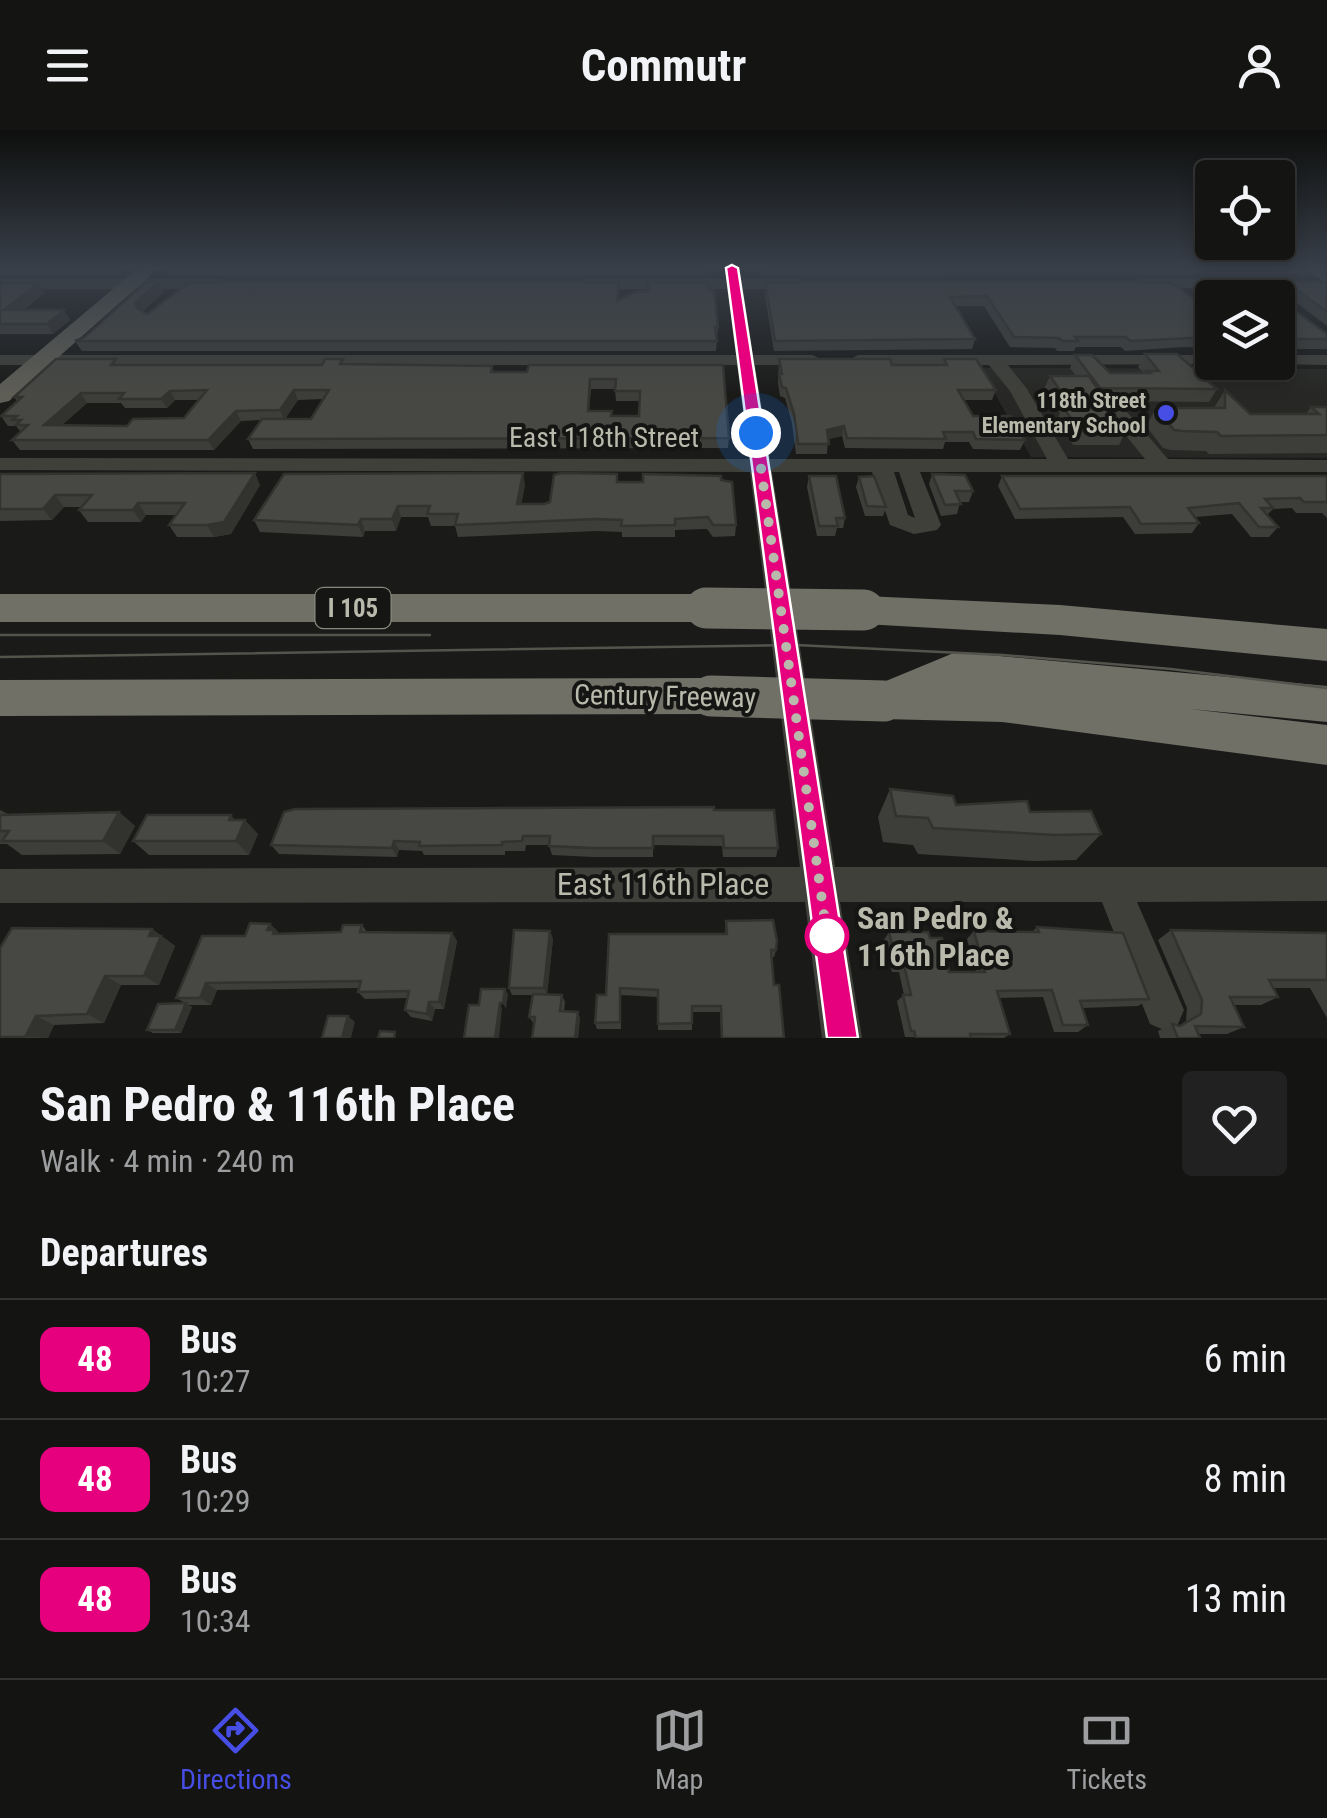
<!DOCTYPE html>
<html lang="en">
<head>
<meta charset="utf-8">
<style>
	:root { --surface:#141413; --page:#212121; --text:#f1f3f6; --muted:#9d9ea0; --line:#333; --accent:#474ee5 }
	body { margin:0; font-family:"Roboto Condensed",sans-serif; background:var(--page); color:var(--text); height:100vh; display:flex; flex-direction:column; font-size:38px; white-space:nowrap }
	* { box-sizing:border-box; margin:0 }
	p { font-size:32px; color:var(--muted) }
	.icon { flex:none; width:55px; height:55px; fill:none; stroke:currentColor; stroke-width:2; stroke-linecap:round; stroke-linejoin:round }
	.map { position:relative; height:908px; overflow:hidden }
	.panel { display:flex; flex-direction:column; background:var(--surface); flex:1 }
	.panel>* { flex:none }
	.badge { padding:0 20px; border-radius:15px; font-size:35px; line-height:65px }
	.buttons { position:absolute; left:1195px; top:30px; display:grid; gap:20px }
	.buttons a { display:grid; place-items:center; width:100px; height:100px; border-radius:10px; background:var(--surface); box-shadow:0 5px 15px #0003,0 0 0 2px var(--line); font-size:50px }
	.you { position:absolute; width:50px; height:50px; margin:-25px; border:8px solid #fff; border-radius:50%; background:#1a73e8; box-shadow:0 0 0 15px #1a73e833 }
	.map>.badge { position:absolute; translate:-50% -50%; box-shadow:0 0 0 5px #fff }
	h2 { padding:0 40px; font-size:38px; line-height:90px }
	.round { display:grid; place-items:center; flex:none; width:105px; height:105px; border-radius:10px; background:var(--page) }
	.headline { display:flex; align-items:center; justify-content:space-between; height:170px; padding:0 40px }
	h1 { font-size:48px; font-weight:700; line-height:75px }
	ul { padding:0; list-style:none }
	li { display:flex; align-items:center; gap:30px; height:120px; padding:0 40px; border-top:2px solid var(--line) }
	li div { flex:1 }
	li b { display:block; font-size:38px }
	li em { font-style:normal }
	li .badge { min-width:110px; font-weight:700; text-align:center }
	header { display:flex; justify-content:space-between; align-items:center; height:130px; padding:0 40px; background:var(--surface); font-size:45px; font-weight:700 }
	.dock { display:flex; justify-content:space-around; align-items:center; height:140px; border-top:2px solid var(--line); background:var(--surface); font-size:28px; color:var(--muted) }
	.dock a { display:grid; justify-items:center; gap:5px }
	.dock .selected { color:var(--accent) }
	.map>svg:first-child { display:block }
	.built { fill:#272825 }
	.lines { fill:none; stroke-linecap:round; stroke-linejoin:round }
	.minor { fill:#3f403a; fill-rule:evenodd }
	.major { fill:#5e5e56; fill-rule:evenodd }
	.highway { fill:#707067; fill-rule:evenodd }
	.tram { stroke:#54544d; stroke-width:2.5 }
	.highway-bridge { stroke:#707067; stroke-width:41 }
	.wall { fill:#3d3e3a; fill-rule:evenodd }
	.shaded-wall { fill:#32322f }
	.building { fill:#474843; stroke:#32322f; stroke-width:2.5; fill-rule:evenodd }
	.line { fill:#e6007e; stroke:#fff; stroke-width:2.5 }
	.walk { stroke:#b9b9ac; stroke-width:10; stroke-dasharray:0 18 }
	.poi-dot { fill:#474ee5; stroke:#151614; stroke-width:4 }
	.stop-dot { fill:#fff; stroke:#e6007e; stroke-width:5 }
	.labels { text-anchor:middle; dominant-baseline:central; stroke-width:8; stroke-linejoin:round; paint-order:stroke }
	.far-poi-label { font-size:22px; font-weight:bold; fill:#b9b9ac; stroke:#151614; text-anchor:end }
	.shield { fill:#151614; stroke:#88887e; stroke-width:2.5 }
	.shield-label { font-size:25px; font-weight:bold; fill:#b9b9ac }
	.street-label { font-size:28px; fill:#b9b9ac; stroke:#151614 }
	.near-street-label { font-size:32px; fill:#b9b9ac; stroke:#151614 }
	.near-stop-label { font-size:32px; font-weight:bold; fill:#b9b9ac; stroke:#151614; text-anchor:start }
</style>
</head>
<body>
<header><svg class="icon" aria-label="menu" viewBox="0 0 24 24"><path d="M4 6h16M4 12h16M4 18h16"/></svg>Commutr<svg class="icon" aria-label="person" viewBox="0 0 24 24"><circle cx="12" cy="8" r="4"/><path d="M4 21q1-7 8-7t8 7"/></svg></header>
<div class="map">
<svg width="1327" height="908" viewBox="0 0 1327 908">
	<rect width="100%" height="100%" fill="#1a1b19"/>
	<path class="built" d="M 980,238 L 1327,239 L 1327,328 L 1031,327 Z"/>
	<g class="lines">
		<path class="minor" d="M 725,138 L 739,138 L 741,149 L 800,149 L 808,154 L 800,159 L 743,159 L 753,225 L 813,225 L 822,230 L 813,235 L 755,235 L 770,329 L 1047,329 L 1010,261 L 989,235 L 852,234 L 849,230 L 858,225 L 1212,225 L 1212,232 L 1218,234 L 1008,235 L 1027,259 L 1068,329 L 1145,329 L 1110,286 L 1120,280 L 1127,282 L 1168,329 L 1327,330 L 1327,342 L 920,342 L 941,395 L 937,400 L 914,404 L 890,395 L 872,342 L 772,342 L 835,737 L 1327,737 L 1327,771 L 1137,772 L 1184,880 L 1178,894 L 1164,900 L 1150,894 L 1102,772 L 840,772 L 862,908 L 822,908 L 805,772 L 0,773 L 0,739 L 800,737 L 750,342 L 0,340 L 0,328 L 749,329 L 737,235 L 0,235 L 0,225 L 736,225 L 727,159 L 585,159 L 577,154 L 585,149 L 726,149 ZM 894,342 L 899,342 L 915,388 L 908,385 Z
			M 0,149 L 220,149 L 228,154 L 220,159 L 0,159 Z
			M 1235,149 L 1243,154 L 1240,157 L 1140,159 L 1132,154 L 1140,149 Z
			M 1278,225 L 1327,225 L 1327,235 L 1272,234 L 1278,232 Z"/>
		<path class="major" d="M 138,138 L 159,138 L 9,271 L 0,273 L 0,254 Z
			M 1303,138 L 1325,138 L 1327,154 Z"/>
		<path class="highway" d="M 0,464 L 706,464 L 720,468 L 725,478 L 720,488 L 706,492 L 0,492 Z
			M 864,466 L 1060,475 L 1327,499 L 1327,531 L 1060,505 L 864,494 L 850,490 L 845,480 L 850,470 Z
			M 956,522 L 1327,556 L 1327,592 L 1190,579 L 1327,595 L 1327,635 L 1002,592 L 884,589 L 869,584 L 862,571 L 869,558 Z
			M 711,548 L 726,553 L 733,566 L 726,579 L 711,584 L 0,586 L 0,550 Z"/>
		<path class="tram" d="M 0,505 L 430,505
			M 0,527 L 796,515 L 1003,525 L 1171,539 L 1327,558"/>
		<path class="highway-bridge" d="M 706,478 L 864,480
			M 711,566 L 884,571"/>
	</g>
	<path class="wall" d="M 0,138 L 127,138 L 118,145 L 0,146 Z
		M 166,138 L 706,138 L 706,145 L 170,145 Z
		M 763,138 L 1308,138 L 1305,144 L 764,145 Z
		M 619,152 L 619,170 L 709,160 L 718,197 L 716,221 L 82,221 L 75,211 L 85,207 L 164,162 L 143,181 L 147,184 Z
		M 1201,152 L 1327,152 L 1327,196 L 1284,163 L 1279,164 L 1282,171 L 1327,204 L 1327,219 L 1278,219 L 1278,168 L 1212,168 L 1212,218 L 1184,217 L 1125,221 L 1121,217 L 1076,217 L 1074,221 L 1057,221 L 1055,218 L 1010,217 L 984,176 L 956,176 L 975,209 L 972,219 L 774,221 L 765,166 L 766,156 L 1204,176 L 1207,174 L 1196,162 Z
		M 0,153 L 45,162 L 24,180 L 70,190 L 53,204 L 0,204 Z
		M 1145,224 L 1217,259 L 1209,272 L 1106,271 L 1126,301 L 1119,315 L 1073,315 L 1057,291 L 1060,283 L 1044,259 L 1050,246 L 1076,246 L 1070,238 L 1075,225 L 1110,243 L 1144,243 L 1138,237 Z
		M 779,229 L 892,235 L 943,235 L 944,229 L 996,260 L 992,270 L 964,270 L 973,286 L 1025,310 L 1020,320 L 973,319 L 969,312 L 945,312 L 943,319 L 845,318 L 842,306 L 828,309 L 827,324 L 796,324 L 792,293 L 785,268 L 780,266 L 778,253 Z
		M 344,234 L 492,236 L 494,242 L 723,235 L 729,308 L 728,318 L 253,319 L 248,309 L 261,290 L 241,291 L 214,320 L 20,320 L 12,310 L 21,302 L 16,296 L 8,296 L 1,286 L 17,271 L 14,267 L 120,235 ZM 591,259 L 615,259 L 616,271 L 640,271 L 639,286 L 612,286 L 589,281 ZM 323,269 L 311,289 L 285,289 L 298,270 ZM 175,270 L 199,270 L 184,288 L 127,296 L 62,295 L 87,273 L 121,273 L 125,278 L 167,278 Z
		M 1225,260 L 1250,284 L 1306,284 L 1311,277 L 1327,277 L 1327,323 L 1209,324 L 1206,321 L 1171,320 L 1163,318 L 1146,296 L 1156,278 L 1214,278 Z
		M 0,344 L 260,355 L 231,404 L 214,407 L 177,407 L 169,395 L 176,385 L 146,385 L 141,392 L 88,392 L 79,380 L 82,377 L 64,377 L 52,390 L 0,391 Z
		M 617,344 L 618,352 L 721,350 L 736,395 L 735,406 L 713,407 L 707,399 L 675,400 L 675,407 L 622,407 L 622,402 L 597,401 L 458,407 L 455,396 L 431,396 L 428,387 L 401,387 L 396,401 L 365,401 L 363,407 L 260,402 L 254,390 L 525,355 L 521,374 L 544,374 Z
		M 932,344 L 973,361 L 969,372 L 960,372 L 957,384 L 941,386 L 929,354 Z
		M 809,346 L 845,388 L 843,398 L 837,398 L 835,406 L 817,406 L 807,357 Z
		M 1002,346 L 1327,346 L 1327,388 L 1322,383 L 1296,383 L 1292,378 L 1273,379 L 1267,385 L 1278,397 L 1269,407 L 1251,407 L 1232,384 L 1195,387 L 1199,393 L 1192,403 L 1135,404 L 1123,387 L 1015,389 L 998,356 Z
		M 859,347 L 886,377 L 883,386 L 865,386 L 856,357 Z
		M 890,659 L 956,675 L 1030,682 L 1101,704 L 1076,730 L 1034,731 L 918,724 L 913,715 L 883,712 L 878,687 Z
		M 0,680 L 8,684 L 119,682 L 135,696 L 120,724 L 22,725 L 7,714 L 0,714 Z
		M 714,680 L 778,718 L 776,727 L 723,727 L 722,716 L 653,715 L 653,727 L 593,727 L 552,725 L 549,715 L 526,715 L 525,721 L 505,721 L 505,725 L 424,725 L 422,721 L 399,720 L 397,727 L 279,724 L 271,715 Z
		M 235,690 L 258,704 L 249,725 L 149,725 L 133,711 Z
		M 726,791 L 776,820 L 774,827 L 772,827 L 774,855 L 784,908 L 721,908 L 720,882 L 692,882 L 692,900 L 658,900 L 658,867 L 621,865 L 621,899 L 597,899 L 595,893 L 606,865 L 725,804 Z
		M 270,794 L 278,802 L 278,804 L 341,802 L 362,795 L 367,802 L 452,803 L 457,811 L 444,879 L 435,879 L 432,891 L 411,887 L 405,880 L 408,868 L 365,869 L 358,862 L 359,858 L 217,860 L 211,875 L 188,875 L 192,877 L 181,903 L 153,903 L 147,900 L 185,873 L 176,868 L 245,806 Z
		M 1037,797 L 1149,869 L 1138,876 L 1082,878 L 1088,895 L 1078,902 L 1054,902 L 1043,867 L 999,868 L 1010,904 L 1004,908 L 905,907 L 897,871 L 904,865 L 899,842 L 892,842 L 884,810 L 889,802 L 930,808 L 949,842 L 976,842 L 967,809 L 974,801 L 1032,802 Z
		M 152,799 L 175,816 L 159,855 L 121,855 L 104,893 L 54,895 L 48,908 L 0,908 L 0,818 Z
		M 1171,800 L 1327,803 L 1327,888 L 1310,858 L 1273,858 L 1278,867 L 1261,875 L 1234,875 L 1244,897 L 1227,904 L 1198,904 L 1200,908 L 1160,908 L 1158,901 L 1172,894 L 1179,896 L 1186,891 L 1187,878 L 1158,810 Z
		M 550,801 L 553,809 L 547,865 L 562,865 L 565,872 L 564,881 L 580,888 L 578,908 L 532,908 L 534,894 L 529,887 L 533,865 L 512,865 L 509,858 Z"/>
	<path class="shaded-wall" d="M 114,138 L 127,138 L 118,145 Z
		M 159,152 L 164,162 L 141,183 L 137,178 L 135,173 Z
		M 39,153 L 45,162 L 11,190 L 4,180 Z
		M 1289,154 L 1284,163 L 1269,166 L 1275,156 Z
		M 64,180 L 70,190 L 53,204 L 47,194 Z
		M 294,260 L 298,270 L 284,290 L 280,280 Z
		M 170,261 L 175,270 L 167,278 L 161,269 Z
		M 81,263 L 87,273 L 51,305 L 44,295 Z
		M 236,281 L 241,291 L 214,320 L 208,310 Z
		M 844,296 L 842,306 L 825,310 L 827,300 Z
		M 255,343 L 260,355 L 231,404 L 214,407 L 207,395 Z
		M 523,343 L 525,355 L 519,386 L 517,374 Z
		M 55,365 L 64,377 L 52,390 L 43,379 Z
		M 138,373 L 146,385 L 141,392 L 133,380 Z
		M 398,376 L 401,387 L 396,401 L 392,389 Z
		M 361,389 L 365,401 L 363,407 L 358,395 Z
		M 119,682 L 135,696 L 120,724 L 103,711 Z
		M 231,685 L 242,697 L 245,690 L 258,704 L 249,725 L 236,711 L 229,690 Z
		M 394,711 L 399,720 L 397,727 L 392,718 Z
		M 270,794 L 278,802 L 278,804 L 283,808 L 267,800 Z
		M 152,799 L 175,816 L 159,855 L 144,846 L 149,806 Z
		M 550,801 L 553,809 L 547,865 L 544,858 Z
		M 452,803 L 457,811 L 444,879 L 439,872 Z
		M 105,846 L 121,855 L 104,893 L 87,884 Z
		M 206,853 L 217,860 L 211,875 L 200,868 Z
		M 505,859 L 508,864 L 506,879 L 503,873 Z
		M 429,872 L 435,879 L 432,891 L 427,884 Z
		M 186,873 L 192,877 L 181,903 L 175,900 Z
		M 500,873 L 502,879 L 499,908 L 495,908 Z
		M 578,882 L 580,888 L 578,908 L 575,908 Z
		M 36,886 L 54,895 L 48,908 L 25,907 Z
		M 348,886 L 355,892 L 351,908 L 342,908 Z"/>
	<path class="building" d="M 146,152 L 159,152 L 135,173 L 137,178 L 147,184 L 190,152 L 619,152 L 617,171 L 635,162 L 648,161 L 648,152 L 708,152 L 709,160 L 714,160 L 718,197 L 715,197 L 717,211 L 75,211 L 85,207 Z
		M 769,152 L 1170,152 L 1204,176 L 1212,170 L 1212,208 L 1190,208 L 1130,211 L 1126,207 L 1075,207 L 1078,211 L 1062,211 L 1059,208 L 1014,207 L 987,166 L 950,167 L 975,209 L 775,211 L 766,156 Z
		M 1201,152 L 1327,152 L 1327,182 L 1289,154 L 1275,156 L 1282,171 L 1327,204 L 1327,209 L 1278,209 L 1278,168 L 1216,168 Z
		M 0,153 L 39,153 L 4,180 L 64,180 L 47,194 L 0,194 Z
		M 1145,224 L 1177,224 L 1217,259 L 1100,258 L 1075,225 L 1092,225 L 1110,243 L 1150,243 L 1147,241 L 1159,241 Z
		M 56,229 L 116,229 L 111,235 L 322,235 L 325,229 L 343,229 L 340,234 L 492,236 L 491,242 L 527,242 L 529,235 L 723,235 L 729,308 L 248,309 L 262,289 L 311,289 L 329,260 L 294,260 L 280,280 L 236,281 L 208,310 L 12,310 L 28,295 L 16,295 L 21,290 L 12,290 L 17,286 L 1,286 L 22,267 L 14,267 ZM 590,249 L 616,249 L 615,261 L 640,261 L 639,286 L 611,286 L 612,281 L 588,281 ZM 207,260 L 184,288 L 133,289 L 127,296 L 44,295 L 81,263 L 124,263 L 119,269 L 161,269 L 170,261 Z
		M 779,229 L 890,229 L 892,235 L 947,235 L 944,229 L 976,229 L 996,260 L 958,260 L 973,286 L 1011,286 L 1025,310 L 976,309 L 973,302 L 943,302 L 946,309 L 847,308 L 844,296 L 827,300 L 829,314 L 798,314 L 794,284 L 786,258 L 782,257 L 779,244 L 782,244 Z
		M 1050,246 L 1089,246 L 1126,301 L 1080,301 L 1063,277 L 1071,276 Z
		M 1225,260 L 1250,284 L 1319,284 L 1311,277 L 1327,277 L 1327,305 L 1221,306 L 1217,302 L 1182,301 L 1174,300 L 1156,278 L 1225,278 Z
		M 255,343 L 224,392 L 207,395 L 169,395 L 185,373 L 138,373 L 133,380 L 79,380 L 92,365 L 55,365 L 43,379 L 0,379 L 0,344 Z
		M 523,343 L 517,374 L 544,374 L 550,372 L 554,345 L 561,343 L 617,344 L 617,352 L 643,352 L 643,344 L 721,346 L 721,350 L 732,352 L 736,395 L 713,395 L 708,387 L 675,389 L 675,395 L 621,396 L 622,390 L 596,389 L 455,395 L 458,384 L 427,384 L 430,376 L 398,376 L 392,389 L 361,389 L 358,395 L 254,390 L 284,344 Z
		M 932,344 L 965,345 L 973,361 L 955,361 L 961,374 L 945,375 Z
		M 809,346 L 836,346 L 845,388 L 836,388 L 838,396 L 819,396 Z
		M 874,346 L 886,377 L 867,376 L 859,347 Z
		M 1002,346 L 1327,346 L 1327,372 L 1304,372 L 1300,368 L 1265,369 L 1273,378 L 1261,378 L 1278,397 L 1259,397 L 1239,373 L 1188,378 L 1199,393 L 1141,394 L 1130,377 L 1020,379 Z
		M 890,659 L 953,666 L 956,675 L 1027,671 L 1030,682 L 1091,681 L 1101,704 L 1056,705 L 933,698 L 928,688 L 896,686 Z
		M 714,677 L 714,680 L 774,680 L 778,718 L 724,718 L 723,706 L 653,706 L 653,718 L 591,718 L 549,716 L 550,706 L 523,706 L 522,711 L 502,712 L 502,715 L 419,716 L 420,712 L 394,711 L 392,718 L 271,715 L 284,682 L 295,679 Z
		M 119,682 L 103,711 L 2,711 L 9,701 L 0,701 L 0,685 Z
		M 147,685 L 231,685 L 229,690 L 245,690 L 236,711 L 133,711 Z
		M 773,790 L 777,811 L 776,820 L 771,820 L 774,855 L 779,855 L 784,908 L 722,908 L 721,876 L 692,876 L 692,893 L 658,894 L 658,860 L 620,858 L 620,892 L 595,893 L 597,865 L 606,865 L 609,804 L 727,804 L 726,791 Z
		M 250,793 L 270,794 L 267,800 L 274,800 L 273,804 L 341,802 L 343,795 L 362,795 L 360,802 L 452,803 L 439,872 L 429,872 L 427,884 L 405,880 L 409,861 L 358,862 L 361,851 L 206,853 L 200,868 L 176,868 L 202,806 L 245,806 Z
		M 1037,797 L 1123,803 L 1149,869 L 1080,871 L 1088,895 L 1063,895 L 1052,860 L 997,861 L 1010,904 L 970,904 L 971,908 L 916,908 L 914,901 L 911,901 L 903,865 L 911,865 L 904,835 L 897,835 L 889,802 L 928,802 L 930,808 L 942,808 L 949,842 L 985,842 L 974,801 L 1039,802 Z
		M 12,798 L 152,799 L 149,806 L 161,806 L 144,846 L 105,846 L 87,884 L 36,886 L 25,907 L 0,907 L 0,818 Z
		M 514,800 L 550,801 L 544,858 L 509,858 Z
		M 1171,800 L 1327,803 L 1327,850 L 1269,850 L 1278,867 L 1230,867 L 1244,897 L 1195,896 L 1200,908 L 1178,908 L 1172,894 L 1180,896 L 1201,884 L 1202,870 Z
		M 481,859 L 505,859 L 503,873 L 500,873 L 495,908 L 464,908 L 469,875 L 479,875 Z
		M 533,864 L 562,865 L 560,881 L 578,882 L 575,908 L 532,908 L 535,887 L 529,887 Z
		M 186,873 L 175,900 L 147,900 L 158,874 Z
		M 328,886 L 348,886 L 342,908 L 322,908 Z
		M 380,901 L 395,902 L 394,908 L 378,908 Z"/>
	<linearGradient id="sky" x2="0" y2="1"><stop stop-color="#0e0f0e"/><stop offset="0.52" stop-color="#383f49"/><stop offset="1" stop-color="#383f49" stop-opacity="0"/></linearGradient>
	<rect width="1327" height="265" fill="url(#sky)"/>
	<path class="line" d="M 732,135 L 738,138 L 858,908 L 827,908 L 726,138 Z"/>
	<g class="lines">
		<path class="walk" d="M 756,303 L 827,806"/>
	</g>
	<circle class="poi-dot" cx="1166" cy="283" r="10"/>
	<circle class="stop-dot" cx="827" cy="806" r="20"/>
	<g class="labels">
		<g class="far-poi-label">
			<text x="1146" y="270">118th Street<tspan x="1146" dy="25">Elementary School</tspan></text>
		</g>
		<rect class="shield" x="315.5" y="458" width="75" height="40" rx="8"/>
		<g class="shield-label">
			<text x="353" y="478">I 105</text>
		</g>
		<g class="street-label">
			<text x="604" y="307">East 118th Street</text>
			<text transform="translate(665 566) rotate(1)">Century Freeway</text>
		</g>
		<g class="near-street-label">
			<text x="663" y="754">East 116th Place</text>
		</g>
		<g class="near-stop-label">
			<text x="857" y="788">San Pedro &amp;<tspan x="857" dy="37">116th Place</tspan></text>
		</g>
	</g>
</svg>
<div class="buttons">
<a><svg class="icon" aria-label="locate" viewBox="0 0 24 24"><circle cx="12" cy="12" r="6"/><path d="M12 2v4M12 18v4M2 12h4M18 12h4"/></svg></a>
<a><svg class="icon" aria-label="layers" viewBox="0 0 24 24"><path d="M12 4l9 5-9 5-9-5zM3 14l9 5 9-5"/></svg></a>
</div>
<div class="you" style="left:756px;top:303px"></div>
</div>
<section class="panel">
<div class="headline"><div><h1>San Pedro &amp; 116th Place</h1><p>Walk · 4 min · 240 m</p></div><a class="round"><svg class="icon" aria-label="heart" viewBox="0 0 24 24"><path d="M12 20l-8-8c-3-5 5-10 8-4 3-6 11-1 8 4z"/></svg></a></div>
<h2>Departures</h2>
<ul>
<li><span class="badge" style="background:#e6007e;color:#fff">48</span><div><b>Bus</b><p>10:27</p></div><em>6 min</em></li>
<li><span class="badge" style="background:#e6007e;color:#fff">48</span><div><b>Bus</b><p>10:29</p></div><em>8 min</em></li>
<li><span class="badge" style="background:#e6007e;color:#fff">48</span><div><b>Bus</b><p>10:34</p></div><em>13 min</em></li>
</ul>
</section>
<nav class="dock">
<a class="selected"><svg class="icon" aria-label="directions" viewBox="0 0 24 24"><path d="M12 3l9 9-9 9-9-9zM9 14v-3h6M13 9l2 2-2 2"/></svg>Directions</a>
<a><svg class="icon" aria-label="map" viewBox="0 0 24 24"><path d="M3 6l6-2 6 2 6-2v14l-6 2-6-2-6 2zM9 4v14M15 6v14"/></svg>Map</a>
<a><svg class="icon" aria-label="tickets" viewBox="0 0 24 24"><path d="M3 7h18v10H3zM15 7v10"/></svg>Tickets</a>
</nav>
</body>
</html>
